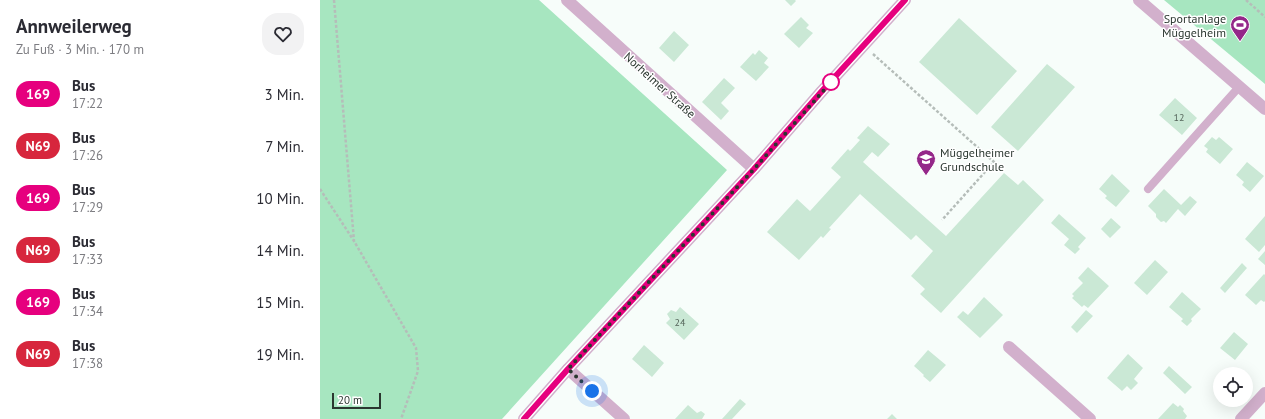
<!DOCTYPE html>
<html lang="de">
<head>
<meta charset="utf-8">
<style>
	:root { --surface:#fff; --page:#f2f2f3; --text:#2b2b33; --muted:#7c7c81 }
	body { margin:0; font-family:"PT Sans",sans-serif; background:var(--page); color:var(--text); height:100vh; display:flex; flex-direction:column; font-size:15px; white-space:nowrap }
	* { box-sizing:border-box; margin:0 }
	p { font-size:13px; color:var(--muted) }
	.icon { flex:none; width:22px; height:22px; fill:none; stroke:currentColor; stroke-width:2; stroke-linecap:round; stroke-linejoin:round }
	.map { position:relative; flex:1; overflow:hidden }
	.side { display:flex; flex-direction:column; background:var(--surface); width:320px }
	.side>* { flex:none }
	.badge { padding:0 8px; border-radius:13px; font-size:14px; line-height:26px }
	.buttons { position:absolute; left:893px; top:367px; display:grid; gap:8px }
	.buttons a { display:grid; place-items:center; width:40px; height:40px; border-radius:50%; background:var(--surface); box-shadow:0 4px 16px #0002; font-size:20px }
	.scale { position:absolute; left:12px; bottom:10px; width:49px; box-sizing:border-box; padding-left:4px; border:2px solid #2b3730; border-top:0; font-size:11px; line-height:14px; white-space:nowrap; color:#2b3730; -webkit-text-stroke:3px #fff; paint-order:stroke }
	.you { position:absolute; width:20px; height:20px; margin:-10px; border:3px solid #fff; border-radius:50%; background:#1a73e8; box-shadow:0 0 0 6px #1a73e833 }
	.map>.badge { position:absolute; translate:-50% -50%; box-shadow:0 0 0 2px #fff }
	.round { display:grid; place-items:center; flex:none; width:42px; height:42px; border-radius:16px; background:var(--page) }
	.overview { display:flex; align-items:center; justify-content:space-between; height:68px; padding:0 16px }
	h1 { font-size:19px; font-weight:600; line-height:30px }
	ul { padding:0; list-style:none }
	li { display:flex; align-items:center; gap:12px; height:52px; padding:0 16px }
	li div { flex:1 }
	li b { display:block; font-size:15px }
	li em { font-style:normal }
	li .badge { min-width:44px; font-weight:700; text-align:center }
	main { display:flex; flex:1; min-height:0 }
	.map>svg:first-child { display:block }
	.green { fill:#a7e6c0 }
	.building { fill:#cae8d5 }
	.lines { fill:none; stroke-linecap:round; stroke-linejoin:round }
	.path { stroke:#b5bdb9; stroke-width:2.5; stroke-dasharray:3 2; stroke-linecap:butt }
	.service { stroke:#d2b0cc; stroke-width:8 }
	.minor { stroke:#d2b0cc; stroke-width:12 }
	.tertiary { stroke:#d2b0cc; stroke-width:12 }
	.line-casing { stroke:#fff; stroke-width:9 }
	.line { stroke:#e6007e; stroke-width:6 }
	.walk { stroke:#2b3730; stroke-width:4; stroke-dasharray:0 7.2 }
	.stop-dot { fill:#fff; stroke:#e6007e; stroke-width:2 }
	.labels { text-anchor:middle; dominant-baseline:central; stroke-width:3; stroke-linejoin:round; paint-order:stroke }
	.number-label { font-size:10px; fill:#536359 }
	.poi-label { font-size:12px; fill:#2b3730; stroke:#fff; text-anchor:end }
	.street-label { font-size:12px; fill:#2b3730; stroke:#fff }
</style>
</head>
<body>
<main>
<section class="side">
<div class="overview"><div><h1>Annweilerweg</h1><p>Zu Fuß · 3 Min. · 170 m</p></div><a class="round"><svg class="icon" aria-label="heart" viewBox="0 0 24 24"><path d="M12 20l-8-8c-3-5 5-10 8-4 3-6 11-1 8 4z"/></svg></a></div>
<ul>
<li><span class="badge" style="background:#e6007e;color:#fff">169</span><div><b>Bus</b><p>17:22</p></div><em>3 Min.</em></li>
<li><span class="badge" style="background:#d7263d;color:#fff">N69</span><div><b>Bus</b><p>17:26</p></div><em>7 Min.</em></li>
<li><span class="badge" style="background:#e6007e;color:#fff">169</span><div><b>Bus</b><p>17:29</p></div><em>10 Min.</em></li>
<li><span class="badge" style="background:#d7263d;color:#fff">N69</span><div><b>Bus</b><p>17:33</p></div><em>14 Min.</em></li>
<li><span class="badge" style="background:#e6007e;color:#fff">169</span><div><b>Bus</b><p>17:34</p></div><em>15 Min.</em></li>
<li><span class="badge" style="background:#d7263d;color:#fff">N69</span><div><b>Bus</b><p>17:38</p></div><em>19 Min.</em></li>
</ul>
</section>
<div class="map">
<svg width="945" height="419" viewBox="0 0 945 419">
	<rect width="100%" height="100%" fill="#f7fdfa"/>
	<path class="green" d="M 0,0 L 219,0 L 407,170 L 182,419 L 0,419 Z
		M 844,0 L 945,0 L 945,84 Z"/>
	<path class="building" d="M 465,0 L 475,0 L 476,1 L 471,6 Z
		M 481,17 L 489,25 L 486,28 L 493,33 L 479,48 L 464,34 Z
		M 639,18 L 697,71 L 657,115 L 599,62 Z
		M 354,31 L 369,45 L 354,62 L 339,48 Z
		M 439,50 L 448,58 L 444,63 L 449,67 L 436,81 L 420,67 L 433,53 L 435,55 Z
		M 727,64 L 755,87 L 698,151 L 671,127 Z
		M 404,78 L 415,88 L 401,103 L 409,111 L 401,120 L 382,102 Z
		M 855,98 L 877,118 L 862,135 L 839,115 Z
		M 548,126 L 570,144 L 558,157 L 552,152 L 543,162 L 626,236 L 684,173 L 698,185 L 703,180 L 724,200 L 621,313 L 600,294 L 605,289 L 591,276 L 613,251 L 596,235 L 591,240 L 540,194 L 509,228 L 511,229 L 503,238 L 501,236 L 479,260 L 447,232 L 477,199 L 490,211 L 521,177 L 511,168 L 528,149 L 530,151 L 540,140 L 537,138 Z
		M 892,137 L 896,140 L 899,137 L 913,149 L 900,164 L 886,152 L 888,149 L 884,146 Z
		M 927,162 L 944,176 L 930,192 L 922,185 L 924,182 L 916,175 Z
		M 792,174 L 810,191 L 796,207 L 785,198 L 787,196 L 779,189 Z
		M 844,189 L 861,205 L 870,196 L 877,202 L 865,216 L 858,209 L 846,223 L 844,221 L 841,222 L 836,217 L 836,214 L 828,206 Z
		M 739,214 L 766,238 L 758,247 L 760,249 L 755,254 L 744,245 L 749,239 L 731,223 Z
		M 945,216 L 945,245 L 939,252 L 925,239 Z
		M 791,218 L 801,227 L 790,238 L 781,229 Z
		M 945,251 L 945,265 L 938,259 Z
		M 835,260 L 848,272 L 827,295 L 814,283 Z
		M 922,263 L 927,268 L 905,293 L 900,288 Z
		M 768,267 L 789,286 L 768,308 L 764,305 L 762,307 L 752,298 L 754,296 L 752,294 L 763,283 L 758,278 Z
		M 944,274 L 945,275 L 945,301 L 944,302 L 941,300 L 936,305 L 925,295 Z
		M 862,292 L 881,309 L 871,319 L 872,321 L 867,326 L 861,321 L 863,319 L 849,307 Z
		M 664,297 L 683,315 L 660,338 L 637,317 L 643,311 L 648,315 Z
		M 360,307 L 379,324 L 364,340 L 346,323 L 350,319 L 347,314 L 351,310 L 356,312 Z
		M 766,310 L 773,316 L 757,333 L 751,327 Z
		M 914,332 L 928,344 L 915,360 L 900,348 Z
		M 324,345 L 344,363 L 332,377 L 312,359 Z
		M 608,350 L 626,365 L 610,382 L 603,376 L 604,375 L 594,366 Z
		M 808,354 L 823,368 L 814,379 L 818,383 L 811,390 L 807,386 L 802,391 L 787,378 Z
		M 849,366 L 872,387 L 865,394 L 843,373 Z
		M 420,399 L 426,404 L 412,419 L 402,419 Z
		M 853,403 L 858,407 L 860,405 L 864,409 L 863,411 L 867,416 L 865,419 L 838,419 Z
		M 368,405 L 377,413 L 381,411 L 385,414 L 382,419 L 355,419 Z
		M 572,414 L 577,419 L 567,419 Z"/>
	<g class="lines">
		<path class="path" d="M 14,0 L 34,241
			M 926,0 L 945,17
			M 553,54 L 674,162 L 622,220
			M 0,189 L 34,241 L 96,348 L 98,371 L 81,419"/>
		<path class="service" d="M 828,189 L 919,87"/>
		<path class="minor" d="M 247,0 L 434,169
			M 819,0 L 945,109
			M 689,347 L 770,419
			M 248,369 L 304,419
			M 921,419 L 945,393"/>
		<path class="tertiary" d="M 204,419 L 248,369 L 434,169 L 502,91 L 585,0"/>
	</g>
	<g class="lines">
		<defs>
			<path id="line" d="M 204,419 L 248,369 L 434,169 L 502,91 L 585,0"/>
		</defs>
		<use href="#line" class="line-casing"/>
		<use href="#line" class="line"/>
		<path class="walk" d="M 272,391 L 248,369 L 434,169 L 512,81 L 511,82"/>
	</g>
	<defs>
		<symbol id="stadium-pin" viewBox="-11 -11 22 30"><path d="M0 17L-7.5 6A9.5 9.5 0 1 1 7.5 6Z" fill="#942789" stroke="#fff"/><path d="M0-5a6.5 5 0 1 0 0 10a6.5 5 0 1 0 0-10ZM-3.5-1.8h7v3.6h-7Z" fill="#fff"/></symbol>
		<symbol id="school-pin" viewBox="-11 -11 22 30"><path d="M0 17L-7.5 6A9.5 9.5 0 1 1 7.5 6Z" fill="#942789" stroke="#fff"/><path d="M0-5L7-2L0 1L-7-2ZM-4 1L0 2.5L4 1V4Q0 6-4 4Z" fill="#fff"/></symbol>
	</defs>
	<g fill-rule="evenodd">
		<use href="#stadium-pin" x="909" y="14" width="22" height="30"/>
		<use href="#school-pin" x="595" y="148" width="22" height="30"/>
	</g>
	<circle class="stop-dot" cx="511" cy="82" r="8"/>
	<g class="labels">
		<g class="number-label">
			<text x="859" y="117">12</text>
			<text x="360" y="322">24</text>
		</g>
		<g class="poi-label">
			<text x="906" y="18">Sportanlage<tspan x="906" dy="14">Müggelheim</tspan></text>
			<text x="620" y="152" text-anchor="start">Müggelheimer<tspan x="620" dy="14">Grundschule</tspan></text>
		</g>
		<g class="street-label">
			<text transform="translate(340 85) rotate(42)">Norheimer Straße</text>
		</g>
	</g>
</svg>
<div class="buttons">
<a><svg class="icon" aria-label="locate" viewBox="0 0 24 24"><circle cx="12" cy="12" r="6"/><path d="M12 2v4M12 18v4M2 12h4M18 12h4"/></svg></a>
</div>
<div class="scale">20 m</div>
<div class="you" style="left:272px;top:391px"></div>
</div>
</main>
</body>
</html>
